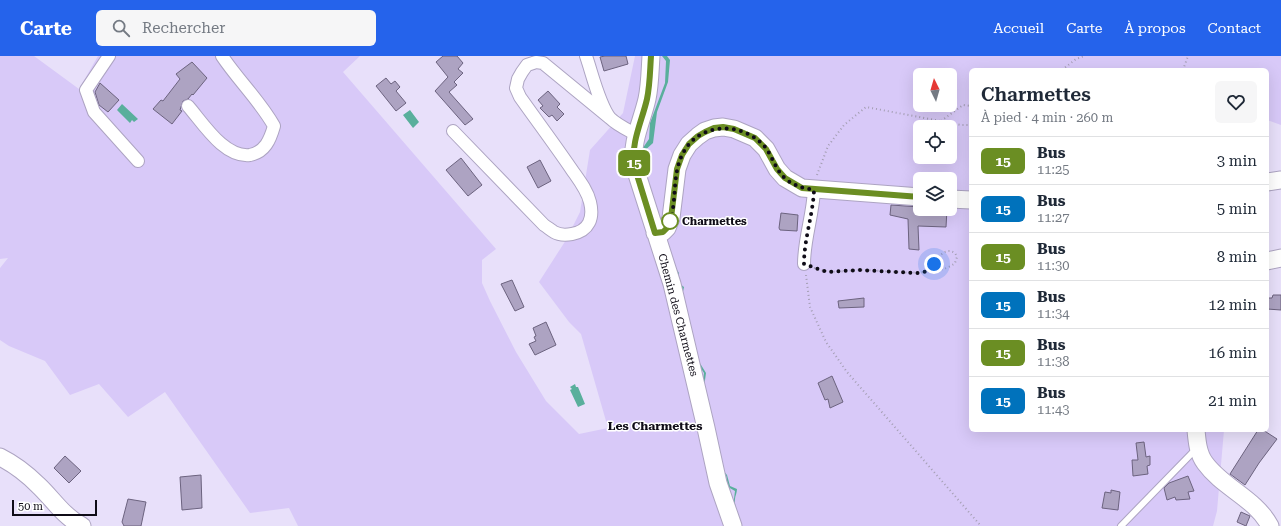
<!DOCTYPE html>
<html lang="fr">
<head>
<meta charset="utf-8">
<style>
	:root { --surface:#fff; --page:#f6f6f7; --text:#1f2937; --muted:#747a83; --line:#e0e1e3; --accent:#2563eb }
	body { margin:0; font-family:"Roboto Serif",serif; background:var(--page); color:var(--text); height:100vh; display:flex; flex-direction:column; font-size:15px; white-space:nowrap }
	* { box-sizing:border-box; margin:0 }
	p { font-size:13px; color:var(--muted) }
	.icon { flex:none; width:22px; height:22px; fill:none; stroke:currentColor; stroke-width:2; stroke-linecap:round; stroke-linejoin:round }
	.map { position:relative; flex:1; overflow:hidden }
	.side { position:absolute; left:969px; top:12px; width:300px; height:364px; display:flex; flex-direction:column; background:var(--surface); border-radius:6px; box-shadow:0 4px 16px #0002 }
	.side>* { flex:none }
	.badge { padding:0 8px; border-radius:6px; font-size:14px; line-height:26px }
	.needle { width:26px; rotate:355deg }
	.buttons { position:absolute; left:913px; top:12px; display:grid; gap:8px }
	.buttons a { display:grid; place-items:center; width:44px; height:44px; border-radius:6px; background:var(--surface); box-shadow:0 4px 16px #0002; font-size:20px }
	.scale { position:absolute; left:12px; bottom:10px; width:85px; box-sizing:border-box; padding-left:4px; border:2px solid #0f0c17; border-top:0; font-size:11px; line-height:14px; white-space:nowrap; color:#0f0c17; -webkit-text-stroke:3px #fff; paint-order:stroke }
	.you { position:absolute; width:20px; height:20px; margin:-10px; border:3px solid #fff; border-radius:50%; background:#1a73e8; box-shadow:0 0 0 6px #1a73e833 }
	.map>.badge { position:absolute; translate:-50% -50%; box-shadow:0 0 0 2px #fff }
	.round { display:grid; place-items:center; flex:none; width:42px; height:42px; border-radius:6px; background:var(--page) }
	.summary { display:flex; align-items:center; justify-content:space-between; height:68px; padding:0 12px }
	h1 { font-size:19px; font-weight:600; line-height:30px }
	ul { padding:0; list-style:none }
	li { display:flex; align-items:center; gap:12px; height:48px; padding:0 12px; border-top:1px solid var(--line) }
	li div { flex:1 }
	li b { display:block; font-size:15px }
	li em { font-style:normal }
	li .badge { min-width:44px; font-weight:700; text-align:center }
	header { display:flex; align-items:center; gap:24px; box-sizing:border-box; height:56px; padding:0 20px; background:var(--accent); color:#fff }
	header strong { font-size:19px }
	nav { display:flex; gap:22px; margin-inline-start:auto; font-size:14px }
	.search { width:280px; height:36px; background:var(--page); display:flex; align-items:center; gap:10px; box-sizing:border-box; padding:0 14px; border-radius:6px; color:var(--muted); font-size:15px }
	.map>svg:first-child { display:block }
	.green { fill:#d8c9f8; fill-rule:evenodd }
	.water { fill:#59af9c }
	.building { fill:#ada3c2; stroke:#6c637f }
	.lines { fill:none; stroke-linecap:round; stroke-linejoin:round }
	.lane-casing { stroke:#ada4c2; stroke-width:8 }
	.street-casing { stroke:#ada4c2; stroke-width:14 }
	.secondary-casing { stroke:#ada4c2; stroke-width:19 }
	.path { stroke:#a49eb3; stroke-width:2; stroke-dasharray:1 3; stroke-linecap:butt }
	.lane { stroke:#fff; stroke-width:6 }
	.street { stroke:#fff; stroke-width:12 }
	.secondary { stroke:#fff; stroke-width:17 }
	.line-casing { stroke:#fff; stroke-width:9 }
	.line { stroke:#6b8e23; stroke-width:6 }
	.walk { stroke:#0f0c17; stroke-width:4; stroke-dasharray:0 7.2 }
	.stop-dot { fill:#fff; stroke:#6b8e23; stroke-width:2 }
	.labels { text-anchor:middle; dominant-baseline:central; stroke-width:3; stroke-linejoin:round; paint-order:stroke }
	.stop-label { font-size:11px; font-weight:bold; fill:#0f0c17; stroke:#fff; text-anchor:start }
	.street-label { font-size:11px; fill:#0f0c17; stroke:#fff }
	.neighbourhood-label { font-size:12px; font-weight:bold; fill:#0f0c17; stroke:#fff }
</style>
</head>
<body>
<header>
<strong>Carte</strong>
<div class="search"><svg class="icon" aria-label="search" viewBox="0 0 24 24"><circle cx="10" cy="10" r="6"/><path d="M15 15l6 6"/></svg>Rechercher</div>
<nav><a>Accueil</a><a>Carte</a><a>À propos</a><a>Contact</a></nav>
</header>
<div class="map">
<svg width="1281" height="470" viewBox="0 0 1281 470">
	<rect width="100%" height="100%" fill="#e8e0fa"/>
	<path class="green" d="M 0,0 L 34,0 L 79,33 L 98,0 L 360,0 L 343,16 L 496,193 L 482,204 L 482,227 L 490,245 L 516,296 L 546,345 L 579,378 L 608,372 L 581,278 L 569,266 L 539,226 L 566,184 L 580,156 L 590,94 L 623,57 L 635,0 L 1281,0 L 1281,69 L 1267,64 L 1267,14 L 971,14 L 971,374 L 1224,374 L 1217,455 L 1213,470 L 298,470 L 289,452 L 250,457 L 165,336 L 128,361 L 99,328 L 70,339 L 45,305 L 9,290 L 0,284 L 0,212 L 8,202 L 0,203 ZM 920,19 L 950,19 L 950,49 L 920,49 ZM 920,71 L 950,71 L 950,101 L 920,101 ZM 920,123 L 950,123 L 950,153 L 920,153 Z"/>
	<path class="water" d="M 662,0 L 667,0 L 670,4 L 668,26 L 657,56 L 653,87 L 642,97 L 638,99 L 649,83 L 650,67 L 665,27 L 666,5 Z
		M 122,48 L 138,63 L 134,66 L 132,64 L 130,67 L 117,54 Z
		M 410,54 L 419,66 L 413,72 L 403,59 Z
		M 665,188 L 670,203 L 679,217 C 678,225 677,226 684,231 L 682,240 L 698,304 L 706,317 L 704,331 L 720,394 L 718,397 L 722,413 L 727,419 L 730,430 L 737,433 C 737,437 735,440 735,443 C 734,449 739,464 741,470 L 739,470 L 736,463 L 736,456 L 733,451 L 735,435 L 728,431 L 726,419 L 720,414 L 716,396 L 718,394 L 702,330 L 704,317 L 696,305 L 680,240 L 682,231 L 676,226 L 671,213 L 671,209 L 668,204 L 663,191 Z
		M 575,328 L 576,331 L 578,331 L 585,348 L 578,351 L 570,334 L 572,333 L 570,331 Z"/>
	<path class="building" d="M 443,0 L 457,0 L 463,7 L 458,13 L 463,17 L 454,26 L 457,29 L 449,36 L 473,63 L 465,69 L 435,35 L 448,21 L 436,6 Z
		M 605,0 L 626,0 L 628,8 L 604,15 L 600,1 Z
		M 192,6 L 207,22 L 193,39 L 192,38 L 188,43 L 183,45 L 180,54 L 182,55 L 172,68 L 153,53 L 161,44 L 163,45 L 180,23 L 176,18 Z
		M 386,22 L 391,28 L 395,25 L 400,31 L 396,35 L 406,47 L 396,55 L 376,30 Z
		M 100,27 L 119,44 L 108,56 L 99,49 L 95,36 Z
		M 548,35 L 560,48 L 557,51 L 564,58 L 557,65 L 552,59 L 549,61 L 540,52 L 543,50 L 538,44 Z
		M 461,102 L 482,129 L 468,140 L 446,114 Z
		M 540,104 L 551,125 L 538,132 L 527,111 Z
		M 891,149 L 920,151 L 920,153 L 947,153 L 946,171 L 918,170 L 919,194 L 909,193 L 908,163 L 890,159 Z
		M 781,157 L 798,159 L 797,175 L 780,174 L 779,172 Z
		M 512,224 L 524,251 L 515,255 L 501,228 Z
		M 1273,239 L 1281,239 L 1281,254 L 1267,253 L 1267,242 L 1272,242 Z
		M 864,242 L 864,251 L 839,252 L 838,245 Z
		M 546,266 L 556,289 L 535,299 L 529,288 L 536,285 L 534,281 L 536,280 L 533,272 Z
		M 832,320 L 843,346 L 830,352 L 828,343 L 825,344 L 818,327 Z
		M 1258,374 L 1263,374 L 1277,383 L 1259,407 L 1245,429 L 1230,418 Z
		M 1144,386 L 1146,401 L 1150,400 L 1150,409 L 1147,410 L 1148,418 L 1133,420 L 1132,404 L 1138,404 L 1136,387 Z
		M 65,400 L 81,415 L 69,427 L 54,412 Z
		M 201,419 L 202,452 L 182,454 L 180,421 Z
		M 1188,420 L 1194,435 L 1188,436 L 1190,443 L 1176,444 L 1175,441 L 1167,444 L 1164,432 L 1169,427 Z
		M 1111,434 L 1120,436 L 1118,454 L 1102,452 L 1105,436 L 1111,437 Z
		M 128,443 L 146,446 L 141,470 L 124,470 L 122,466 Z
		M 1241,456 L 1250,460 L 1246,470 L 1237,466 Z"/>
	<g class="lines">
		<defs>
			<path id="lane" d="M 1121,470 L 1197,392"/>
			<path id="street" d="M 109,0 L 86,34 L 94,56 L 138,105
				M 586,0 C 592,17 599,48 610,62 C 617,69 628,74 637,79
				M 188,50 C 203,67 224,102 250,99 C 265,96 270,84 274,70 C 260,45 238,24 222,0
				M 453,75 L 544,169 C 547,171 551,174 554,176 C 559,179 566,179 572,178 C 589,175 594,162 590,146 C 587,134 579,124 572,114 C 555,89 537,65 520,41 L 516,32 L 518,23 L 522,16 L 527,9 L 536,6 L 543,7 L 610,62
				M 804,208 C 804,183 813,159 814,134"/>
			<path id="secondary" d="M 651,0 C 650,14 650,29 647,43 C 642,65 631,86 634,109 L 672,228 L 706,372 L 718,427 L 733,470
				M 1267,126 L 1281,124
				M 950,143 L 971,144
				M 655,177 L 663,176 L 667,172 L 671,162 L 677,113 L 682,99 L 689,88 L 698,80 L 705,75 L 714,72 L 723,71 L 734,73 L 755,82 L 766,93 L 777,113 L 785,122 L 802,132 L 920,141
				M 1267,205 L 1281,202
				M 1196,374 C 1197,385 1198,398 1205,407 C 1223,432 1255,442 1270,470
				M 0,401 C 14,408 27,418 38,429 C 53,443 63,460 82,470"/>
		</defs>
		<use href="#lane" class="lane-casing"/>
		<use href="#street" class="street-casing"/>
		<use href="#secondary" class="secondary-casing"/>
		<path class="path" d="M 1062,14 L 1076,3 L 1084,0
			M 1183,14 L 1188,0
			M 941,65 L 963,49 L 971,50
			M 817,119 L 828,90 L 844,69 L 866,51 L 961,69 L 971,69
			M 814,212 C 818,213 822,215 826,215 C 837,217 850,214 861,214 C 885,214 936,223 955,207 L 957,201 L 955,197 C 943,189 935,207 929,215
			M 806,219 L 810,251 L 826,286 L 847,316 L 981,470"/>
		<use href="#lane" class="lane"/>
		<use href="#street" class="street"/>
		<use href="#secondary" class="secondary"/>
	</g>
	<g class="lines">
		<defs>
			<path id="line" d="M 651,0 C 650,14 650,29 647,43 C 642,65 631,86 634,109 L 655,177 L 663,176 L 667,172 L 671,162 L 677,113 L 682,99 L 689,88 L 698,80 L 705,76 L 714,72 L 723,71 L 734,73 L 755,82 L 766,93 L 777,113 L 785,122 L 802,132 L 920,141"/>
		</defs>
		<use href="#line" class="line-casing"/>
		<use href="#line" class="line"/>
		<path class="walk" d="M 670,165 C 677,144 672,120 682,99 C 698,65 744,65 766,92 C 773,102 776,115 786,123 C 794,130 803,132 814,134 C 813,159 804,183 804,208 L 827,216 L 860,214 L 917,217 L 929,215 L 934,208"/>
	</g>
	<circle class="stop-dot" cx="670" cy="165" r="8"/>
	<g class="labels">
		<g class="stop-label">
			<text x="682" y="165">Charmettes</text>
		</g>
		<g class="street-label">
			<text transform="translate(678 259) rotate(75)">Chemin des Charmettes</text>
		</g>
		<g class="neighbourhood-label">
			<text x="655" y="370">Les Charmettes</text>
		</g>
	</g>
</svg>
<div class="buttons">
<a><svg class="needle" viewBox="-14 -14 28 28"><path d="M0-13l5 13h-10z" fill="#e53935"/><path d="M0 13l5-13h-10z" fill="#747a83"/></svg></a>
<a><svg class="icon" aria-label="locate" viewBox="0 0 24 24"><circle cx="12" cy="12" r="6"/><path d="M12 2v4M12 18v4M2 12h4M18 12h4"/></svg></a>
<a><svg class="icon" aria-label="layers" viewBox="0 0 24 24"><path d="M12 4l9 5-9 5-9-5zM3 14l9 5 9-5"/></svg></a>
</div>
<div class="scale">50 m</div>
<div class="you" style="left:934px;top:208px"></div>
<b class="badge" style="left:634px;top:107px;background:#6b8e23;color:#fff">15</b>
<section class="side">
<div class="summary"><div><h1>Charmettes</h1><p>À pied · 4 min · 260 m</p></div><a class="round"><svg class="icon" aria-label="heart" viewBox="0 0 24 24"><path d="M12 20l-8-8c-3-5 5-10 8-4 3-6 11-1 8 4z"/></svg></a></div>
<ul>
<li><span class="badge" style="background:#6b8e23;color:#fff">15</span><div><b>Bus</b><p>11:25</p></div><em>3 min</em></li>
<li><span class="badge" style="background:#0072bc;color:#fff">15</span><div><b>Bus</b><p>11:27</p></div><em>5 min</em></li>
<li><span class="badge" style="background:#6b8e23;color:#fff">15</span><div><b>Bus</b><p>11:30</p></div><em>8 min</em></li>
<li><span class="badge" style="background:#0072bc;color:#fff">15</span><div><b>Bus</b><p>11:34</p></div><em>12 min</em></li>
<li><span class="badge" style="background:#6b8e23;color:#fff">15</span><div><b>Bus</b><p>11:38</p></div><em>16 min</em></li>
<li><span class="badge" style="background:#0072bc;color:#fff">15</span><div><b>Bus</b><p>11:43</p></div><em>21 min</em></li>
</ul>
</section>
</div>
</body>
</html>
